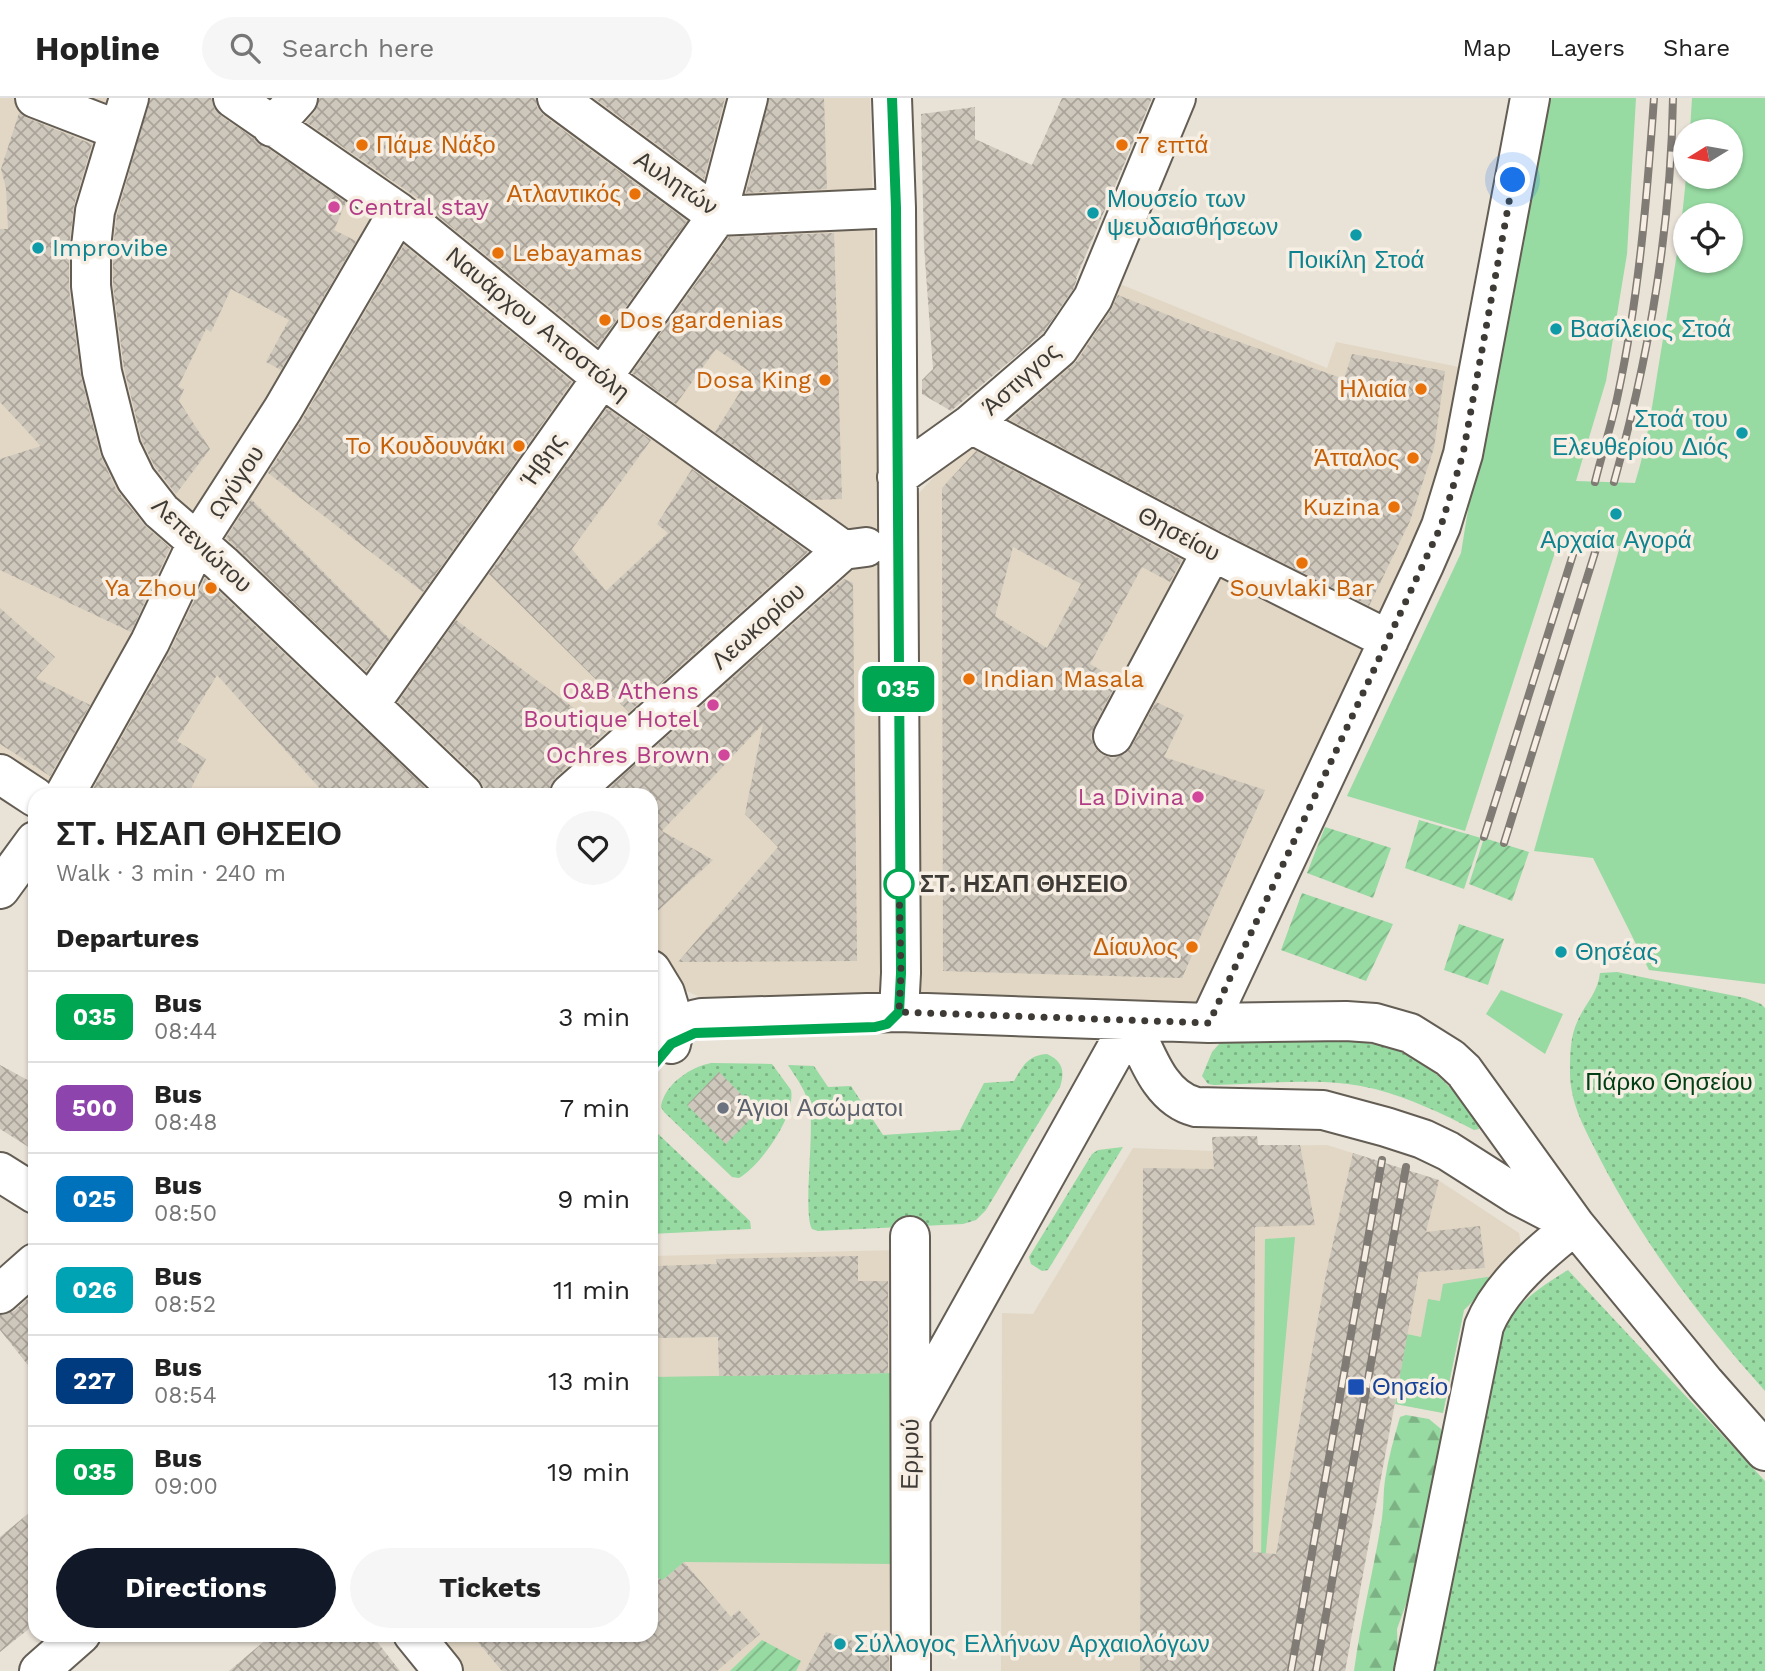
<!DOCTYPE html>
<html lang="en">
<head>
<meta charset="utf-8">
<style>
	:root { --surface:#fff; --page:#f6f6f6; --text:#222; --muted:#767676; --line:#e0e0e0; --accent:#111827 }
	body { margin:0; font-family:"Work Sans",sans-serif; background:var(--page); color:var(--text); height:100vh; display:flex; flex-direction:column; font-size:26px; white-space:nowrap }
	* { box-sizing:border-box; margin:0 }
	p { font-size:23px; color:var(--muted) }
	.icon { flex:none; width:38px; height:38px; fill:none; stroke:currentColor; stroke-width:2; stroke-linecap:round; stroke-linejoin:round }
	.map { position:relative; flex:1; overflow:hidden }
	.sheet { position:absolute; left:28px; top:690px; width:630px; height:854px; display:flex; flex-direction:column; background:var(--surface); border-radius:21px; box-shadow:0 2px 5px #0004 }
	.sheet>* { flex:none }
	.badge { padding:0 14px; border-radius:10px; font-size:24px; line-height:46px }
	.needle { width:46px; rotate:259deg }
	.fabs { position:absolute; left:1673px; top:21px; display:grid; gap:14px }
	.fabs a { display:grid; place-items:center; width:70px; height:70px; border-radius:50%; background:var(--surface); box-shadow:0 2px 5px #0004; font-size:35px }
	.you { position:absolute; width:35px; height:35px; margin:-18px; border:5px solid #fff; border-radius:50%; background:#1a73e8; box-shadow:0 0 0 10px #1a73e833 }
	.map>.badge { position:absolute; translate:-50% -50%; box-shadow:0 0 0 4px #fff }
	h2 { padding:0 28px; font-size:26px; line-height:63px }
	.round { display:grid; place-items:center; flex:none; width:74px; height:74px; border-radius:37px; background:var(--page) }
	.overview { display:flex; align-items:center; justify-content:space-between; height:119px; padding:0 28px }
	h1 { font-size:33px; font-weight:700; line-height:52px }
	.cta { display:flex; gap:14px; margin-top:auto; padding:14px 28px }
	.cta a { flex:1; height:80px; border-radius:42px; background:var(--accent); color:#fff; font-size:28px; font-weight:700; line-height:80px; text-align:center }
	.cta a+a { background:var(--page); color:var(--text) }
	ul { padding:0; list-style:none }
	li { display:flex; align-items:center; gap:21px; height:91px; padding:0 28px; border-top:2px solid var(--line) }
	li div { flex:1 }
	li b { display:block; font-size:26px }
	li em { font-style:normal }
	li .badge { min-width:77px; font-weight:700; text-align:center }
	header { display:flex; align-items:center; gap:42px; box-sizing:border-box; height:98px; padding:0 35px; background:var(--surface); border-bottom:2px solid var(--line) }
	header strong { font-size:33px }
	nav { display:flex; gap:38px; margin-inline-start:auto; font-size:24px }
	.search { width:490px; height:63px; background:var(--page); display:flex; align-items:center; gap:18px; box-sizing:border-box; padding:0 24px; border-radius:38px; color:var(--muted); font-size:26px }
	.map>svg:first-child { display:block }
	.built { fill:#e2d7c5 }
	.grass { fill:#97daa2; fill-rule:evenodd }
	.forest { fill:url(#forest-firs) }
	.park { fill:url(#park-dots) }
	.garden { fill:url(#garden-furrows) }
	.building { fill:url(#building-cross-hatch); fill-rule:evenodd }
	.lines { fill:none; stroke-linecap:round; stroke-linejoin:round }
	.minor-casing { stroke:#635d54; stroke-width:42 }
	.minor { stroke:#fff; stroke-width:38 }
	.rail-casing { stroke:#807b74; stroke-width:8 }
	.rail { stroke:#f7efe4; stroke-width:5; stroke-dasharray:16; stroke-linecap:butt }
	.line-casing { stroke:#fff; stroke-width:16 }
	.line { stroke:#00a651; stroke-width:10 }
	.walk { stroke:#3e3b36; stroke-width:7; stroke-dasharray:0 12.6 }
	.food-dot { fill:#e8710a; stroke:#f7efe4; stroke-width:2.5 }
	.hotel-dot { fill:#d1479c; stroke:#f7efe4; stroke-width:2.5 }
	.culture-dot { fill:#0f9aa8; stroke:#f7efe4; stroke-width:2.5 }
	.stop-dot { fill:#fff; stroke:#00a651; stroke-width:3.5 }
	.worship-dot { fill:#6b7280; stroke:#f7efe4; stroke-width:2.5 }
	.transit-dot { fill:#1a4fb4; stroke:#f7efe4; stroke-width:2.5 }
	.labels { text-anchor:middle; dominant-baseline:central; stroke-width:7; stroke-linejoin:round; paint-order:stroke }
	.food-label { font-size:24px; fill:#c56008; stroke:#f7efe4; text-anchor:end }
	.street-label { font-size:24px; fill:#3e3b36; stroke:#f7efe4 }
	.culture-label { font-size:24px; fill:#0d838f; stroke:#f7efe4; text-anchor:start }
	.hotel-label { font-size:24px; fill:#b23c85; stroke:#f7efe4; text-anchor:end }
	.stop-label { font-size:24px; font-weight:bold; fill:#3e3b36; stroke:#f7efe4; text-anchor:start }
	.park-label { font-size:24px; fill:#003e14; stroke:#f7efe4 }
	.worship-label { font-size:24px; fill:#5b616d; stroke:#f7efe4; text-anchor:start }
	.transit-label { font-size:24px; fill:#164399; stroke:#f7efe4; text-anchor:start }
</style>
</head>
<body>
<header>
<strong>Hopline</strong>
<div class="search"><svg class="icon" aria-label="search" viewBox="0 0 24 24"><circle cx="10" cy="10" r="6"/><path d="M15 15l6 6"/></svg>Search here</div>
<nav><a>Map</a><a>Layers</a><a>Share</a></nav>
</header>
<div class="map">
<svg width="1765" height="1573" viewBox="0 0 1765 1573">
	<defs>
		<pattern id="forest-firs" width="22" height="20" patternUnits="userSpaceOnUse" patternTransform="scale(1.75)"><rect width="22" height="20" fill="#97daa2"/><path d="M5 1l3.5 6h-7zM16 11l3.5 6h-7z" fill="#7db285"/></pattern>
		<pattern id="park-dots" width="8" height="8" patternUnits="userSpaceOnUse" patternTransform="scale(1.75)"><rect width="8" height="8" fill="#97daa2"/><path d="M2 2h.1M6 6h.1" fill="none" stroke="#7db285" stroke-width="1.8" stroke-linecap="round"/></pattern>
		<pattern id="garden-furrows" width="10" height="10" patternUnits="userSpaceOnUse" patternTransform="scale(1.75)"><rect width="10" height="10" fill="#97daa2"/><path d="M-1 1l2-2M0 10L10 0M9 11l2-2" fill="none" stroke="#7db285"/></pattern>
		<pattern id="building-cross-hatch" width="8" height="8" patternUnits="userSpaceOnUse" patternTransform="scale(1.75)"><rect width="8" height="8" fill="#cec7bc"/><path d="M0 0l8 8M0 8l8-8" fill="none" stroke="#a9a39a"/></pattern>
	</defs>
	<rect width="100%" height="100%" fill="#e9e2d7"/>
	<path class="built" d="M 0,0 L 870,0 L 881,436 L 1115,184 L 1327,270 L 1336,244 L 1459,269 L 1446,368 L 1416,446 L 1203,909 L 893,901 L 702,900 L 680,890 L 651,864 L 651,696 L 45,696 L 0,665 Z
		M 1257,1038 L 1258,1048 L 1327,1047 L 1438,1082 L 1519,1135 L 1523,1158 L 1464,1212 L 1443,1315 L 1395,1306 L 1345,1573 L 1001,1573 L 1002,1215 L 1033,1216 L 1133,1050 L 1213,1053 L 1212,1039 Z
		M 901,1152 L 903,1573 L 456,1573 L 425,1537 L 651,1536 L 651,1158 Z"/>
	<path class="grass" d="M 1535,0 L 1636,0 L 1627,156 L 1606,283 L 1576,383 L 1635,385 C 1648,344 1653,301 1660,259 C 1670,199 1681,139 1686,79 L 1731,79 L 1731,33 L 1690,33 L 1692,0 L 1765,0 L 1765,886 L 1649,872 L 1593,760 L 1534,753 L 1620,448 L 1557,448 L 1465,733 L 1347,698 L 1461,455 ZM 1685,117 L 1731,117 L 1731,163 L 1685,163 Z
		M 1501,892 L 1563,916 L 1545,956 L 1486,916 Z
		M 1295,1139 L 1265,1464 L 1261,1464 L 1265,1141 Z
		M 1487,1179 L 1497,1179 L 1464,1212 L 1443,1315 L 1395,1306 L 1407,1236 L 1421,1239 L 1428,1201 L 1440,1203 L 1443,1186 Z
		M 894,1275 L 893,1466 L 684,1464 L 663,1482 L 651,1477 L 651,1279 Z"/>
	<path class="forest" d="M 1406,1317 L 1429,1321 L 1441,1331 L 1441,1349 L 1418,1473 L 1397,1531 L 1398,1559 L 1396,1573 L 1354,1573 C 1361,1521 1374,1471 1382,1420 C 1384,1407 1383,1394 1385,1382 C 1388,1361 1394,1340 1400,1319 Z"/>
	<path class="park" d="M 1617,874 L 1745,900 L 1761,906 L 1765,910 L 1765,1293 C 1701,1221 1643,1145 1599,1059 C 1585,1031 1570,1006 1570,974 C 1570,957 1570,938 1578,922 C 1586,905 1598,894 1600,875 Z
		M 1346,943 C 1394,946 1423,959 1455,995 C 1464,1005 1476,1018 1479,1031 L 1474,1032 C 1443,1016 1410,1000 1375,991 C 1324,978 1266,986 1214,987 L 1208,986 L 1202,978 L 1212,954 L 1220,945 Z
		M 1047,956 C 1063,963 1065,974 1060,989 L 986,1112 L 976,1122 L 963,1126 L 818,1133 L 812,1131 C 803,1116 814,1038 810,1011 C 807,994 797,981 788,967 L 814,968 L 828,989 L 851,988 L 883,1037 L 960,1032 L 984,985 L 1014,983 C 1023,968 1028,957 1047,956 Z
		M 711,965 L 772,966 L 791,992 C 796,1018 761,1067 739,1080 L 732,1079 L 664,1014 L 661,1009 C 664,986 691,969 711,965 Z
		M 655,1033 L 750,1123 L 751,1131 L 651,1136 L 651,1034 Z
		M 1123,1049 L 1048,1172 L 1042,1173 L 1031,1166 L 1029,1159 L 1092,1056 L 1098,1052 Z
		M 1568,1172 L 1765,1383 L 1765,1573 L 1427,1573 L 1500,1233 C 1517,1205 1540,1189 1568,1172 Z"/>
	<path class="garden" d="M 1419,722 L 1481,740 L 1464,791 L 1405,770 Z
		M 1325,729 L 1391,750 L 1373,800 L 1307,775 Z
		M 1484,740 L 1529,754 L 1512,803 L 1469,786 Z
		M 1302,795 L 1393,826 L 1366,883 L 1281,852 Z
		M 1459,826 L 1504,841 L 1488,887 L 1444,872 Z
		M 762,1542 L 801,1563 L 796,1573 L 730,1573 Z"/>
	<path class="building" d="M 150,0 L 211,0 L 214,10 L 221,18 L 346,104 L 334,132 L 356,143 L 281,272 L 266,264 L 289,222 L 231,191 L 211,234 L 206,231 L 178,289 L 184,291 L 179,303 L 210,351 L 176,396 L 155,369 L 142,343 L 124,270 L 113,187 L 113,150 L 117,117 Z
		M 319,0 L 536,0 L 537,9 L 544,18 L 687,123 L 598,248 L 424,107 L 425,105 L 306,24 L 315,14 Z
		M 594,0 L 725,0 L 704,81 Z
		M 769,0 L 824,0 L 827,91 L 746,95 Z
		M 1062,0 L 1152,0 L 1076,180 L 1077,180 L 1074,190 L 1043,235 L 951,313 L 922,296 L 922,282 L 933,271 L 924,148 L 921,16 L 975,9 L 975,41 L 1032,67 Z
		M 19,15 L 27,20 L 92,46 L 74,107 L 69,149 L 69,191 L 81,279 L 100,356 L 116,391 L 144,427 L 170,450 L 131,534 L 0,472 L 0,361 L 41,348 L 0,304 L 0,131 L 8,131 L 6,90 L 1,71 Z
		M 834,135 L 842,401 L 810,402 L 715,334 L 752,275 L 716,251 L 676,306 L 632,275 L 729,139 Z
		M 404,147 L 572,284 L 423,494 L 268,375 L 302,322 Z
		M 1118,197 L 1208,233 L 1344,281 L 1352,256 L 1445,273 L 1434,350 L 1410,423 L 1369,508 L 1222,434 L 1010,322 L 1077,263 L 1111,212 Z
		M 607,310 L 651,342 L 572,451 L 606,493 L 668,435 L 657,426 L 692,371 L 808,454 L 629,614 L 489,476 Z
		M 976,353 L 1182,462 L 1170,484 L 1142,469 L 1090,566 L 1118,582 L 1094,628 L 1091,638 L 1094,649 L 1102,657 L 1113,660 L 1125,656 L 1132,648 L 1156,604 L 1184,617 L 1164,659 L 1265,692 L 1182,880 L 943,873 L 942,390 ZM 1013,449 L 1081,486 L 1047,550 L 995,518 Z
		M 251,401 L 390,541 L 366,573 L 226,440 Z
		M 205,480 L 207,482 L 432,696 L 325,696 L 217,577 L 177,643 L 206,661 L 188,696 L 90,696 L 169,555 Z
		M 844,481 L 853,485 L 857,863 L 678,864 L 778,749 L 745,716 L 763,626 L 662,733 L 713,762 L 651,819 L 651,696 L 602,696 Z
		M 0,510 L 55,559 L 36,580 L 90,607 L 50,678 L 0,646 Z
		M 456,522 L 606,634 L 555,680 L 550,689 L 549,696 L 484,696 L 484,689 L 478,680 L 398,604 Z
		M 0,967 L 35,986 L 35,1053 L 0,1031 Z
		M 719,974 L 758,1013 L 726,1046 L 687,1007 Z
		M 1257,1038 L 1258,1047 L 1300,1047 L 1315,1127 L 1255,1129 L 1253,1454 L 1276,1456 L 1326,1176 L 1353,1055 L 1439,1082 L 1426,1134 L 1480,1128 L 1485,1170 L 1419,1174 L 1345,1573 L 1140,1573 L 1143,1070 L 1214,1071 L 1212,1039 Z
		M 858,1158 L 858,1183 L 888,1183 L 888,1275 L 719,1278 L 718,1239 L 658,1240 L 657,1168 L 717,1166 L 716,1161 Z
		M 35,1194 L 35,1276 L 0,1232 L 0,1217 L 14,1213 Z
		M 35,1410 L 35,1526 L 0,1554 L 0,1439 Z
		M 684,1464 L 731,1519 L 739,1512 L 760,1536 L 717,1573 L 502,1573 L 471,1536 L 651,1536 L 651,1477 L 663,1482 Z
		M 826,1534 L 889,1555 L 889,1573 L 805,1573 Z
		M 273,1536 L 371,1536 L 400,1573 L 229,1573 Z"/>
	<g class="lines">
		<defs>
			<path id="minor" d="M 35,0 L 118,32
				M 129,0 L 95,113 L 91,149 L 91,188 L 102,274 L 121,350 L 136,381 L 161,413 L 222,466 L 463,696
				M 233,0 L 398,114 L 602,280 L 843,452
				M 557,0 L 717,118 L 896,110
				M 892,0 L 896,110 L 901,875 L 899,914
				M 272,29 L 298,0
				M 971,326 L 1212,453 L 1389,542
				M 897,379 L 971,326 L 1059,250 L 1093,200 L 1176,0
				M 370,606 L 717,118 L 748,0
				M 1113,638 L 1212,453
				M 0,676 L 35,699
				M 65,696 L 150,544 L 198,443 L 283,311 L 398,114
				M 570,696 L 843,452 L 866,449
				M 0,791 L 35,743
				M 651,872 L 665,895 L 675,928 L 671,946
				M 1131,924 C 1146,955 1159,1000 1196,1009 L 1323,1012 L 1386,1029 L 1423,1041 L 1448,1053 L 1517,1097 L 1575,1127 C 1542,1153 1500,1188 1484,1228 L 1414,1573
				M 1209,925 L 1424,467 L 1441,428 L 1463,356 L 1530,0
				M 651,948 C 666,932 681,924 702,920 L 899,914 L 1209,925 L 1346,923 L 1375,925 L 1410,935 L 1450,960 L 1464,973 L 1575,1127 L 1705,1285 L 1765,1353
				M 0,1074 L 35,1096
				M 910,1138 L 911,1573
				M 0,1196 L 35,1165
				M 911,1318 L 1131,924
				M 413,1536 L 443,1573
				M 39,1573 L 81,1536"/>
		</defs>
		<use href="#minor" class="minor-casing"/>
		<use href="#minor" class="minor"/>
		<defs>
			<path id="rail" d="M 1595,384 C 1602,355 1612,326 1618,296 C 1639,198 1647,99 1654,0
				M 1614,384 C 1649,259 1671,130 1673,0
				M 1484,739 L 1576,447
				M 1504,745 L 1597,448
				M 1291,1573 L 1382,1062
				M 1316,1573 L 1406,1069"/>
		</defs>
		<use href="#rail" class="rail-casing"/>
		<use href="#rail" class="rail"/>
	</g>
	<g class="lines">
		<defs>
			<path id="line" d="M 651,970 L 671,946 L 695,935 L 875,929 L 887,926 L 899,914 L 901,875 L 896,110 L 892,0"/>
		</defs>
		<use href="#line" class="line-casing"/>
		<use href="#line" class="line"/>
		<path class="walk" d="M 899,786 L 899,784 L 901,875 L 899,914 L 1209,925 L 1441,428 L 1463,356 L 1513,82"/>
	</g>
	<g class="food-dot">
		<circle cx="362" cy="47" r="7"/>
		<circle cx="1122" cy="47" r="7"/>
		<circle cx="635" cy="96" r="7"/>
		<circle cx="498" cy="155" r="7"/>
		<circle cx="605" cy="222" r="7"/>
		<circle cx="825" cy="282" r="7"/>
		<circle cx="1421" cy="291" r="7"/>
		<circle cx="519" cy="348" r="7"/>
		<circle cx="1413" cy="360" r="7"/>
		<circle cx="1394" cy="409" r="7"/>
		<circle cx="1302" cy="465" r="7"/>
		<circle cx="211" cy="490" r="7"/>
		<circle cx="969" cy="581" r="7"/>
		<circle cx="1192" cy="849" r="7"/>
	</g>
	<g class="hotel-dot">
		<circle cx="334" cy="109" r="7"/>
		<circle cx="713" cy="607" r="7"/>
		<circle cx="724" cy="657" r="7"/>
		<circle cx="1198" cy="699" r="7"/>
	</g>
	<g class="culture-dot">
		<circle cx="1093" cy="115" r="7"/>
		<circle cx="1356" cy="137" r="7"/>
		<circle cx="38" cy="150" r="7"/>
		<circle cx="1556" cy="231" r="7"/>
		<circle cx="1742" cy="335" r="7"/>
		<circle cx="1616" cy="416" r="7"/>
		<circle cx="1561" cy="854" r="7"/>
		<circle cx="840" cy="1546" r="7"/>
	</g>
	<circle class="stop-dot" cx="899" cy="786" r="14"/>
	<circle class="worship-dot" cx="723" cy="1010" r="7"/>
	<rect class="transit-dot" x="1347" y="1280" width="18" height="18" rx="3.5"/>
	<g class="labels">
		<g class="food-label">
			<text x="376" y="47" text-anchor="start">Πάμε Νάξο</text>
			<text x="1136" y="47" text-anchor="start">7 επτά</text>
			<text x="621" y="96">Ατλαντικός</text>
			<text x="512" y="155" text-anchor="start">Lebayamas</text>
			<text x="619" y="222" text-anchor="start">Dos gardenias</text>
			<text x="811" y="282">Dosa King</text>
			<text x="1407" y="291">Ηλιαία</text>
			<text x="505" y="348">To Κουδουνάκι</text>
			<text x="1399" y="360">Άτταλος</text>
			<text x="1380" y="409">Kuzina</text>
			<text x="197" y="490">Ya Zhou</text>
			<text x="1302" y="490" text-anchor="middle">Souvlaki Bar</text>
			<text x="983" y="581" text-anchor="start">Indian Masala</text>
			<text x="1178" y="849">Δίαυλος</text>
		</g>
		<g class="street-label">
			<text transform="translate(676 85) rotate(34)">Αυλητών</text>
			<text transform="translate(538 226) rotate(39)">Ναυάρχου Αποστόλη</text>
			<text transform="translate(1021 281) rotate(-42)">Άστιγγος</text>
			<text transform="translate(543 362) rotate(-55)">Ήβης</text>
			<text transform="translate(236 384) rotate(-57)">Ωγύγου</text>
			<text transform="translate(1179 436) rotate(28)">Θησείου</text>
			<text transform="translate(202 447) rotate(43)">Λεπενιώτου</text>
			<text transform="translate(758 528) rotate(-42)">Λεωκορίου</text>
			<text transform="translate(910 1356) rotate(-89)">Ερμού</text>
		</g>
		<g class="culture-label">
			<text x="1107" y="101">Μουσείο των<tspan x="1107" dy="28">ψευδαισθήσεων</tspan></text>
			<text x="52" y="150">Improvibe</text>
			<text x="1356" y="162" text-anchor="middle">Ποικίλη Στοά</text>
			<text x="1570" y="231">Βασίλειος Στοά</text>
			<text x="1728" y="321" text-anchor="end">Στοά του<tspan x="1728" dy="28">Ελευθερίου Διός</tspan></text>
			<text x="1616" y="442" text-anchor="middle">Αρχαία Αγορά</text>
			<text x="1575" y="854">Θησέας</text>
			<text x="854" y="1546">Σύλλογος Ελλήνων Αρχαιολόγων</text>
		</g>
		<g class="hotel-label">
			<text x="348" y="109" text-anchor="start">Central stay</text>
			<text x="699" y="593">O&amp;B Athens<tspan x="699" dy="28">Boutique Hotel</tspan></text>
			<text x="710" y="657">Ochres Brown</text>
			<text x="1184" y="699">La Divina</text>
		</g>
		<g class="stop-label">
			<text x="920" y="786">ΣΤ. ΗΣΑΠ ΘΗΣΕΙΟ</text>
		</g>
		<g class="park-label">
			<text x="1669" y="984">Πάρκο Θησείου</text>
		</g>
		<g class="worship-label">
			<text x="737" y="1010">Άγιοι Ασώματοι</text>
		</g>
		<g class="transit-label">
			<text x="1372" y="1289">Θησείο</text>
		</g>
	</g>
</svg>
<div class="fabs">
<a><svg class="needle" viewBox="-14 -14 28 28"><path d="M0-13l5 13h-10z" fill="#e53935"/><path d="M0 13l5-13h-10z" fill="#767676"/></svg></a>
<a><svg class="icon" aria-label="locate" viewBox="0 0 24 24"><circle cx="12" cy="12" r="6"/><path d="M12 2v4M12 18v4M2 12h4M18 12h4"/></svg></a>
</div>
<div class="you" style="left:1513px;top:82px"></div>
<b class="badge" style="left:898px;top:591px;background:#00a651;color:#fff">035</b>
<section class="sheet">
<div class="overview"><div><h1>ΣΤ. ΗΣΑΠ ΘΗΣΕΙΟ</h1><p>Walk · 3 min · 240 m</p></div><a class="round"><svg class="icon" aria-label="heart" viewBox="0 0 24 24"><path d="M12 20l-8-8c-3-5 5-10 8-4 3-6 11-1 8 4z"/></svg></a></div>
<h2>Departures</h2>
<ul>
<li><span class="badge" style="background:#00a651;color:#fff">035</span><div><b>Bus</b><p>08:44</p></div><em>3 min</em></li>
<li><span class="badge" style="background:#8e44ad;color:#fff">500</span><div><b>Bus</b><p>08:48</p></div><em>7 min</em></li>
<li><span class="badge" style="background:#0072bc;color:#fff">025</span><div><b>Bus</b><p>08:50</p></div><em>9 min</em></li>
<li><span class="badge" style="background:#00a3b4;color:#fff">026</span><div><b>Bus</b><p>08:52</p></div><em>11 min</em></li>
<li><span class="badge" style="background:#003b80;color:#fff">227</span><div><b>Bus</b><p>08:54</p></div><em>13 min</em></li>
<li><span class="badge" style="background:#00a651;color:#fff">035</span><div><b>Bus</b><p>09:00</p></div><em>19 min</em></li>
</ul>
<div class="cta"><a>Directions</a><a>Tickets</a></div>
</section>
</div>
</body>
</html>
